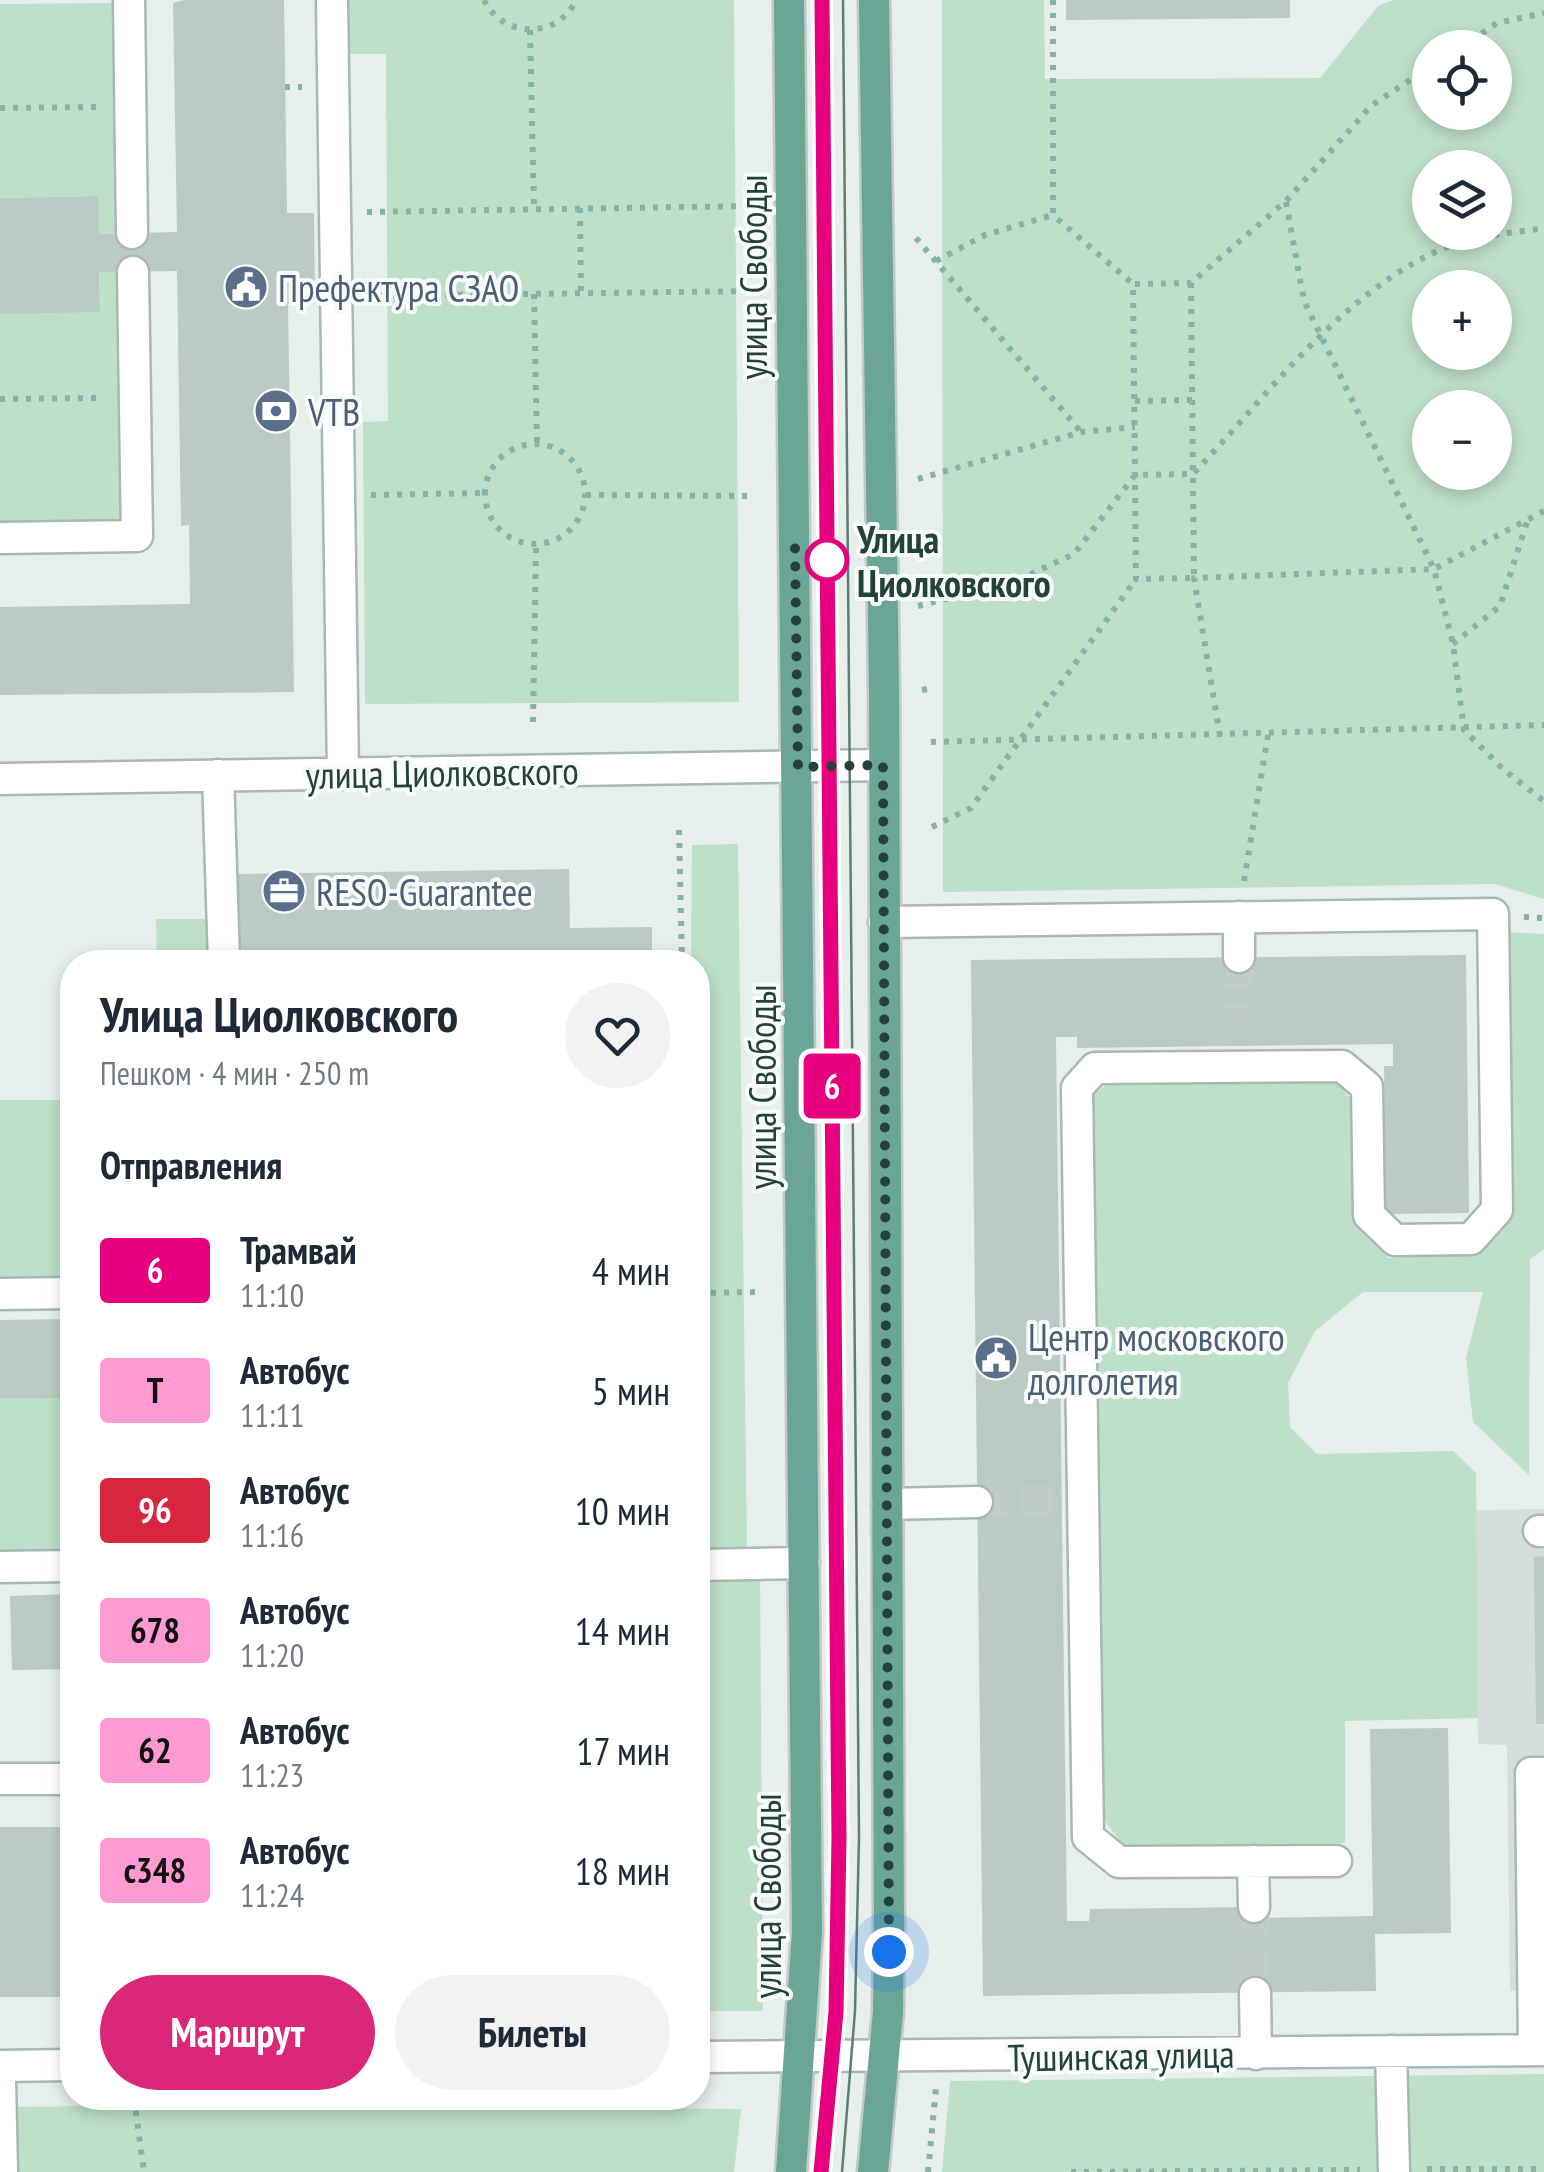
<!DOCTYPE html>
<html lang="ru">
<head>
<meta charset="utf-8">
<style>
	:root { --surface:#fff; --page:#f2f2f3; --text:#1f2937; --muted:#747a83; --accent:#db2777 }
	body { margin:0; font-family:"PT Sans Narrow",sans-serif; background:var(--page); color:var(--text); height:100vh; display:flex; flex-direction:column; font-size:38px; white-space:nowrap }
	* { box-sizing:border-box; margin:0 }
	p { font-size:32px; color:var(--muted) }
	.icon { flex:none; width:55px; height:55px; fill:none; stroke:currentColor; stroke-width:2; stroke-linecap:round; stroke-linejoin:round }
	.map { position:relative; flex:1; overflow:hidden }
	.panel { position:absolute; left:60px; top:950px; width:650px; height:1160px; display:flex; flex-direction:column; background:var(--surface); border-radius:40px; box-shadow:0 5px 15px #0003 }
	.panel>* { flex:none }
	.badge { padding:0 20px; border-radius:8px; font-size:35px; line-height:65px }
	.buttons { position:absolute; left:1412px; top:30px; display:grid; gap:20px }
	.buttons a { display:grid; place-items:center; width:100px; height:100px; border-radius:50%; background:var(--surface); box-shadow:0 5px 15px #0003; font-size:50px }
	.you { position:absolute; width:50px; height:50px; margin:-25px; border:8px solid #fff; border-radius:50%; background:#1a73e8; box-shadow:0 0 0 15px #1a73e833 }
	.map>.badge { position:absolute; translate:-50% -50%; box-shadow:0 0 0 5px #fff }
	h2 { padding:0 40px; font-size:38px; line-height:90px }
	.round { display:grid; place-items:center; flex:none; width:105px; height:105px; border-radius:52px; background:var(--page) }
	.summary { display:flex; align-items:center; justify-content:space-between; height:170px; padding:0 40px }
	h1 { font-size:48px; font-weight:700; line-height:75px }
	.button { display:flex; gap:20px; margin-top:auto; padding:20px 40px }
	.button a { flex:1; height:115px; border-radius:60px; background:var(--accent); color:#fff; font-size:40px; font-weight:700; line-height:115px; text-align:center }
	.button a+a { background:var(--page); color:var(--text) }
	ul { padding:0; list-style:none }
	li { display:flex; align-items:center; gap:30px; height:120px; padding:0 40px }
	li div { flex:1 }
	li b { display:block; font-size:38px }
	li em { font-style:normal }
	li .badge { min-width:110px; font-weight:700; text-align:center }
	.map>svg:first-child { display:block }
	.built { fill:#d4dfda }
	.green { fill:#bfe0c8; fill-rule:evenodd }
	.building { fill:#bbcac4 }
	.lines { fill:none; stroke-linecap:round; stroke-linejoin:round }
	.minor-tunnel { stroke:#bfccc8; stroke-width:30; stroke-dasharray:30 15; stroke-linecap:butt }
	.minor-casing { stroke:#a8b8b2; stroke-width:35 }
	.major-casing { stroke:#c2cac8; stroke-width:35 }
	.path { stroke:#86b3a5; stroke-width:6; stroke-dasharray:5 8; stroke-linecap:butt }
	.minor { stroke:#fff; stroke-width:30 }
	.major { stroke:#6aa596; stroke-width:30 }
	.tram { stroke:#5f7d75; stroke-width:2.5 }
	.line-casing { stroke:#fff; stroke-width:22 }
	.line { stroke:#e6007e; stroke-width:15 }
	.walk { stroke:#24423a; stroke-width:10; stroke-dasharray:0 18 }
	.stop-dot { fill:#fff; stroke:#e6007e; stroke-width:5 }
	.labels { text-anchor:middle; dominant-baseline:central; stroke-width:8; stroke-linejoin:round; paint-order:stroke }
	.street-label { font-size:38px; fill:#24423a; stroke:#f7fbf9 }
	.service-label { font-size:38px; fill:#4e5e75; stroke:#f7fbf9; text-anchor:start }
	.stop-label { font-size:38px; font-weight:bold; fill:#24423a; stroke:#f7fbf9; text-anchor:start }
</style>
</head>
<body>
<div class="map">
<svg width="1544" height="2172" viewBox="0 0 1544 2172">
	<rect width="100%" height="100%" fill="#e6efeb"/>
	<path class="built" d="M 1544,1509 L 1544,1990 L 1510,1991 L 1507,1745 L 1478,1744 L 1475,1510 Z"/>
	<path class="green" d="M 348,0 L 734,0 L 739,702 L 365,704 L 363,422 L 388,421 L 386,54 L 348,54 Z
		M 942,0 L 1044,0 L 1045,79 L 1320,78 L 1378,6 L 1393,0 L 1544,0 L 1544,899 L 1495,884 L 943,892 ZM 1430,48 L 1495,48 L 1495,112 L 1430,112 ZM 1430,168 L 1495,168 L 1495,232 L 1430,232 ZM 1430,288 L 1495,288 L 1495,352 L 1430,352 ZM 1430,408 L 1495,408 L 1495,472 L 1430,472 Z
		M 117,3 L 124,233 L 99,234 L 97,196 L 0,198 L 0,4 Z
		M 99,272 L 123,272 L 127,528 L 0,529 L 0,314 L 100,311 Z
		M 738,844 L 747,1551 L 698,1552 L 698,962 L 691,962 L 692,845 Z
		M 156,919 L 208,919 L 209,962 L 157,962 Z
		M 1508,932 L 1544,934 L 1544,1249 L 1530,1259 L 1529,1475 L 1473,1422 L 1466,1358 L 1483,1292 L 1363,1292 L 1315,1331 L 1288,1383 L 1290,1427 L 1317,1454 L 1453,1451 L 1476,1473 L 1478,1718 L 1345,1721 L 1345,1843 L 1123,1845 L 1105,1821 L 1091,1097 L 1108,1083 L 1337,1081 L 1354,1104 L 1359,1230 L 1389,1258 L 1474,1254 L 1512,1214 Z
		M 0,1100 L 72,1100 L 72,1278 L 0,1279 Z
		M 0,1398 L 72,1398 L 72,1557 L 0,1555 Z
		M 760,1564 L 763,2011 L 698,2011 L 698,1565 Z
		M 1544,2074 L 1544,2172 L 942,2172 L 950,2081 Z
		M 195,2105 L 741,2109 L 734,2172 L 0,2172 L 0,2107 Z"/>
	<path class="building" d="M 184,0 L 284,0 L 287,213 L 314,213 L 315,303 L 288,304 L 294,692 L 0,695 L 0,607 L 190,604 L 189,525 L 181,526 L 177,271 L 99,272 L 100,312 L 0,314 L 0,198 L 98,196 L 99,234 L 177,232 L 173,3 Z
		M 1066,0 L 1290,0 L 1290,18 L 1066,20 Z
		M 569,869 L 570,928 L 652,927 L 652,962 L 571,962 L 570,952 L 240,958 L 238,874 Z
		M 1466,955 L 1469,1213 L 1386,1214 L 1384,1066 L 1393,1066 L 1393,1044 L 1077,1048 L 1077,1037 L 1056,1037 L 1067,1921 L 1089,1921 L 1090,1909 L 1263,1907 L 1263,1918 L 1373,1916 L 1370,1729 L 1448,1728 L 1451,1933 L 1375,1934 L 1376,1991 L 983,1996 L 971,960 Z
		M 72,1319 L 72,1398 L 0,1398 L 0,1320 Z
		M 1544,1556 L 1544,1724 L 1536,1724 L 1534,1557 Z
		M 72,1594 L 72,1669 L 12,1670 L 10,1596 Z
		M 0,1827 L 72,1827 L 72,1997 L 0,1997 Z"/>
	<g class="lines">
		<path class="minor-tunnel" d="M 1239,957 L 1240,1046
			M 977,1502 L 1062,1500
			M 1254,1907 L 1255,1993"/>
		<defs>
			<path id="minor" d="M 129,0 L 132,233
				M 332,0 L 343,774
				M 0,538 L 137,536 L 133,272
				M 218,775 L 224,962
				M 0,779 L 883,765
				M 1239,917 L 1239,957
				M 884,922 L 1493,914 L 1497,1210 L 1471,1239 L 1395,1240 L 1369,1215 L 1367,1087 L 1342,1066 L 1095,1068 L 1077,1088 L 1088,1837 L 1119,1862 L 1336,1861
				M 0,1294 L 72,1293
				M 887,1504 L 977,1502
				M 1539,1531 L 1544,1531
				M 698,1565 L 804,1563
				M 0,1567 L 72,1566
				M 0,1779 L 72,1779
				M 1253,1861 L 1254,1907
				M 1255,1993 L 1256,2054
				M 1534,2050 L 1531,1773 L 1544,1773
				M 1391,2051 L 1394,2172
				M 698,2057 L 1544,2050
				M 0,2066 L 72,2065
				M 0,2080 L 2,2172"/>
			<path id="major" d="M 789,0 L 807,1932 L 791,2172
				M 873,2172 L 888,2012 L 889,1931 L 884,688 L 874,0"/>
		</defs>
		<use href="#minor" class="minor-casing"/>
		<use href="#major" class="major-casing"/>
		<path class="path" d="M 484,0 C 502,38 558,40 576,0
			M 1053,0 L 1053,215 L 1133,284
			M 530,30 L 534,209
			M 1460,48 L 1497,23 L 1544,13
			M 285,87 L 302,87
			M 0,108 L 99,107
			M 1286,202 L 1304,301 L 1434,569 L 1453,644 L 1464,730 L 1504,770 L 1544,801
			M 580,208 L 581,293
			M 367,212 L 750,206
			M 916,238 L 1081,432
			M 936,261 L 985,235 L 1053,215
			M 1191,283 L 1194,578 L 1136,579 L 1133,284 L 1191,283 L 1286,201 L 1372,105 L 1430,67
			M 534,294 L 537,444
			M 367,296 L 752,291
			M 0,399 L 103,398
			M 1135,401 L 1193,400
			M485 494a50 50 0 1 1 100 0a50 50 0 1 1-100 0Z
			M 918,479 L 1081,432 L 1135,427
			M 371,495 L 485,493
			M 586,495 L 752,496
			M 918,606 L 1016,581 L 1074,554 L 1135,475 L 1193,474 C 1268,395 1344,289 1447,247 C 1475,235 1513,233 1544,228
			M 1453,644 L 1500,606 L 1527,522
			M 922,690 L 932,688
			M 533,722 L 536,546
			M 1220,736 L 1194,578 L 1434,569 L 1544,511
			M 931,742 L 1544,725
			M 932,827 L 971,808 L 1136,579
			M 679,830 L 682,962
			M 1244,881 L 1268,735
			M 1524,917 L 1544,918
			M 698,1293 L 758,1292
			M 134,2098 L 144,2172
			M 1427,2169 L 1544,2169
			M 928,2172 L 936,2088
			M 1071,2172 L 1360,2170"/>
		<use href="#minor" class="minor"/>
		<use href="#major" class="major"/>
		<path class="tram" d="M 821,2172 L 835,2012 L 839,1838 L 822,0
			M 842,2172 L 855,2011 L 859,1837 L 843,0"/>
	</g>
	<g class="lines">
		<defs>
			<path id="line" d="M 821,2172 L 836,2012 L 839,1838 L 822,0"/>
		</defs>
		<use href="#line" class="line-casing"/>
		<use href="#line" class="line"/>
		<path class="walk" d="M 827,560 L 795,547 L 798,767 L 883,765 L 889,1952"/>
	</g>
	<defs>
		<symbol id="civic-disc" viewBox="-11 -11 22 22"><circle r="9.5" fill="#5c6f8a" stroke="#f7fbf9"/><path d="M-.6-6.5H3V-4.5H.6V-3L4-1V1h2V6H-6V1h2V-1L-.6-3ZM-1.2 2.5V6h2.4V2.5Z" fill="#fff"/></symbol>
		<symbol id="bank-disc" viewBox="-11 -11 22 22"><circle r="9.5" fill="#5c6f8a" stroke="#f7fbf9"/><path d="M-6-4H6V4H-6ZM0-2.3a2.3 2.3 0 1 0 0 4.6a2.3 2.3 0 1 0 0-4.6Z" fill="#fff"/></symbol>
		<symbol id="office-disc" viewBox="-11 -11 22 22"><circle r="9.5" fill="#5c6f8a" stroke="#f7fbf9"/><path d="M-6-3h4V-5.5h4V-3h4V5H-6ZM-1-4.5V-3h2v-1.5ZM-6 0V1H6V0Z" fill="#fff"/></symbol>
	</defs>
	<g fill-rule="evenodd">
		<use href="#civic-disc" x="221" y="262" width="50" height="50"/>
		<use href="#bank-disc" x="251" y="386" width="50" height="50"/>
		<use href="#office-disc" x="259" y="866" width="50" height="50"/>
		<use href="#civic-disc" x="971" y="1333" width="50" height="50"/>
	</g>
	<circle class="stop-dot" cx="827" cy="560" r="20"/>
	<g class="labels">
		<g class="street-label">
			<text transform="translate(752 277) rotate(-90)">улица Свободы</text>
			<text transform="translate(442 772) rotate(-1)">улица Циолковского</text>
			<text transform="translate(761 1087) rotate(-90)">улица Свободы</text>
			<text transform="translate(766 1896) rotate(-90)">улица Свободы</text>
			<text transform="translate(1121 2055) rotate(-1)">Тушинская улица</text>
		</g>
		<g class="service-label">
			<text x="278" y="287">Префектура СЗАО</text>
			<text x="308" y="411">VTB</text>
			<text x="316" y="891">RESO-Guarantee</text>
			<text x="1028" y="1336">Центр московского<tspan x="1028" dy="44">долголетия</tspan></text>
		</g>
		<g class="stop-label">
			<text x="857" y="538">Улица<tspan x="857" dy="44">Циолковского</tspan></text>
		</g>
	</g>
</svg>
<div class="buttons">
<a><svg class="icon" aria-label="locate" viewBox="0 0 24 24"><circle cx="12" cy="12" r="6"/><path d="M12 2v4M12 18v4M2 12h4M18 12h4"/></svg></a>
<a><svg class="icon" aria-label="layers" viewBox="0 0 24 24"><path d="M12 4l9 5-9 5-9-5zM3 14l9 5 9-5"/></svg></a>
<a>+</a>
<a>−</a>
</div>
<div class="you" style="left:889px;top:1952px"></div>
<b class="badge" style="left:832px;top:1086px;background:#e6007e;color:#fff">6</b>
<section class="panel">
<div class="summary"><div><h1>Улица Циолковского</h1><p>Пешком · 4 мин · 250 m</p></div><a class="round"><svg class="icon" aria-label="heart" viewBox="0 0 24 24"><path d="M12 20l-8-8c-3-5 5-10 8-4 3-6 11-1 8 4z"/></svg></a></div>
<h2>Отправления</h2>
<ul>
<li><span class="badge" style="background:#e6007e;color:#fff">6</span><div><b>Трамвай</b><p>11:10</p></div><em>4 мин</em></li>
<li><span class="badge" style="background:#ff9ad2;color:#111">Т</span><div><b>Автобус</b><p>11:11</p></div><em>5 мин</em></li>
<li><span class="badge" style="background:#d7263d;color:#fff">96</span><div><b>Автобус</b><p>11:16</p></div><em>10 мин</em></li>
<li><span class="badge" style="background:#ff9ad2;color:#111">678</span><div><b>Автобус</b><p>11:20</p></div><em>14 мин</em></li>
<li><span class="badge" style="background:#ff9ad2;color:#111">62</span><div><b>Автобус</b><p>11:23</p></div><em>17 мин</em></li>
<li><span class="badge" style="background:#ff9ad2;color:#111">с348</span><div><b>Автобус</b><p>11:24</p></div><em>18 мин</em></li>
</ul>
<div class="button"><a>Маршрут</a><a>Билеты</a></div>
</section>
</div>
</body>
</html>
